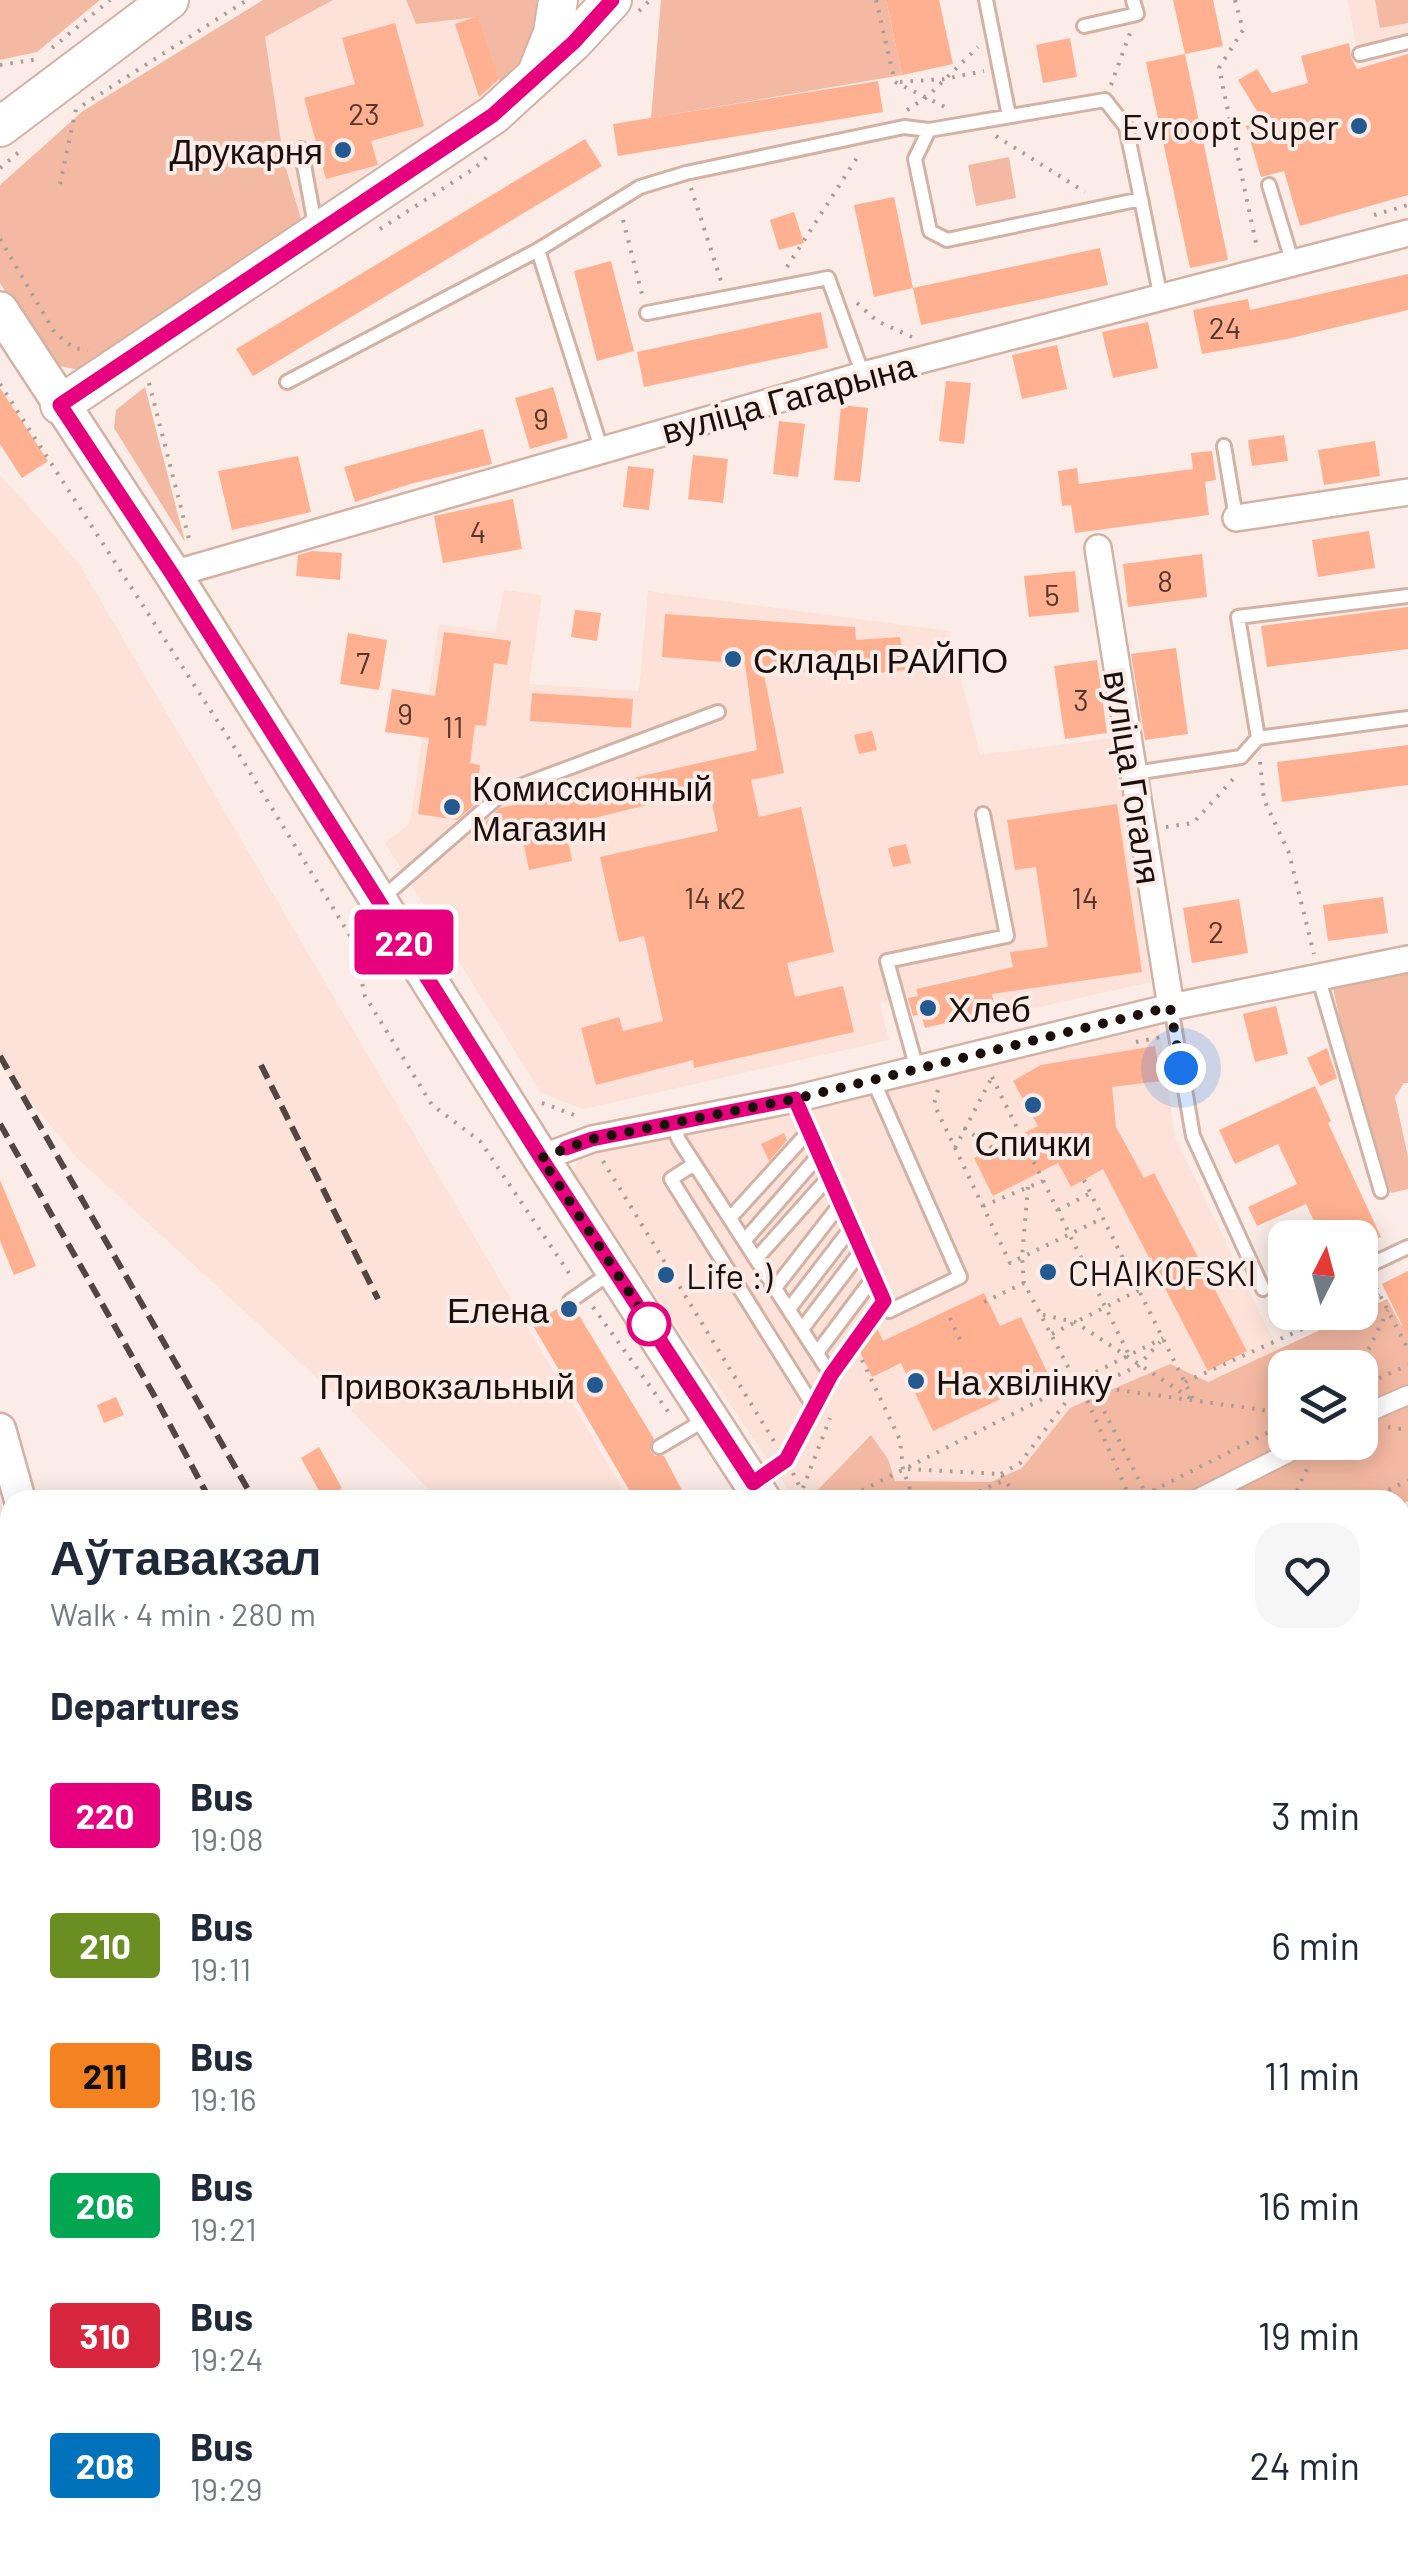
<!DOCTYPE html>
<html lang="en">
<head>
<meta charset="utf-8">
<style>
	:root { --surface:#fff; --page:#f6f6f7; --text:#1f2937; --muted:#747a83 }
	body { margin:0; font-family:Barlow,sans-serif; background:var(--page); color:var(--text); height:100vh; display:flex; flex-direction:column; font-size:38px; white-space:nowrap }
	* { box-sizing:border-box; margin:0 }
	p { font-size:32px; color:var(--muted) }
	.icon { flex:none; width:55px; height:55px; fill:none; stroke:currentColor; stroke-width:2; stroke-linecap:round; stroke-linejoin:round }
	.map { position:relative; flex:1; overflow:hidden }
	.drawer { position:absolute; left:0px; top:1490px; width:1410px; height:1062px; display:flex; flex-direction:column; background:var(--surface); border-radius:30px 30px 0 0; box-shadow:0 5px 25px #0003 }
	.drawer>* { flex:none }
	.badge { padding:0 20px; border-radius:8px; font-size:35px; line-height:65px }
	.needle { width:65px; rotate:6deg }
	.tools { position:absolute; left:1268px; top:1220px; display:grid; gap:20px }
	.tools a { display:grid; place-items:center; width:110px; height:110px; border-radius:20px; background:var(--surface); box-shadow:0 5px 25px #0003; font-size:50px }
	.you { position:absolute; width:50px; height:50px; margin:-25px; border:8px solid #fff; border-radius:50%; background:#1a73e8; box-shadow:0 0 0 15px #1a73e833 }
	.map>.badge { position:absolute; translate:-50% -50%; box-shadow:0 0 0 5px #fff }
	h2 { padding:0 50px; font-size:38px; line-height:90px }
	.round { display:grid; place-items:center; flex:none; width:105px; height:105px; border-radius:30px; background:var(--page) }
	.overview { display:flex; align-items:center; justify-content:space-between; height:170px; padding:0 50px }
	h1 { font-size:48px; font-weight:800; line-height:75px }
	ul { padding:0; list-style:none }
	li { display:flex; align-items:center; gap:30px; height:130px; padding:0 50px }
	li div { flex:1 }
	li b { display:block; font-size:38px }
	li em { font-style:normal }
	li .badge { min-width:110px; font-weight:700; text-align:center }
	.map>svg:first-child { display:block }
	.built { fill:#fce2d8 }
	.green { fill:#f4b9a2; fill-rule:evenodd }
	.building { fill:#ffb091 }
	.lines { fill:none; stroke-linecap:round; stroke-linejoin:round }
	.service-casing { stroke:#d3b2a5; stroke-width:18 }
	.pedestrian-casing { stroke:#d3b2a5; stroke-width:22 }
	.minor-casing { stroke:#d3b2a5; stroke-width:30 }
	.tertiary-casing { stroke:#d3b2a5; stroke-width:35 }
	.secondary-casing { stroke:#d3b2a5; stroke-width:40 }
	.primary-casing { stroke:#d3b2a5; stroke-width:42 }
	.path { stroke:#aa9d98; stroke-width:4; stroke-dasharray:2.5 8; stroke-linecap:butt }
	.service { stroke:#fff; stroke-width:12 }
	.pedestrian { stroke:#fff; stroke-width:18 }
	.minor { stroke:#fff; stroke-width:25 }
	.tertiary { stroke:#fff; stroke-width:30 }
	.secondary { stroke:#fff; stroke-width:35 }
	.primary { stroke:#fff; stroke-width:38 }
	.rail { stroke:#534642; stroke-width:6; stroke-dasharray:15 8; stroke-linecap:butt }
	.line-casing { stroke:#fff; stroke-width:22 }
	.line { stroke:#e6007e; stroke-width:15 }
	.walk { stroke:#1b0f0b; stroke-width:10; stroke-dasharray:0 18 }
	.poi-dot { fill:#235890; stroke:#fbece7; stroke-width:4 }
	.stop-dot { fill:#fff; stroke:#e6007e; stroke-width:5 }
	.labels { text-anchor:middle; dominant-baseline:central; stroke-width:8; stroke-linejoin:round; paint-order:stroke }
	.number-label { font-size:30px; fill:#54372c }
	.poi-label { font-size:35px; fill:#1b0f0b; stroke:#fbece7; text-anchor:start }
	.street-label { font-size:35px; fill:#1b0f0b; stroke:#fbece7 }
</style>
</head>
<body>
<div class="map">
<svg width="1408" height="2551" viewBox="0 0 1408 2551">
	<rect width="100%" height="100%" fill="#fbece7"/>
	<path class="built" d="M 333,0 L 406,0 L 416,24 L 478,16 L 502,89 L 378,165 L 301,219 L 284,162 L 265,37 Z
		M 1348,0 L 1408,0 L 1408,35 L 1356,45 Z
		M 0,475 L 78,562 L 629,1500 L 439,1500 L 335,1394 L 78,1159 L 0,1064 Z
		M 504,590 L 542,595 L 529,684 L 639,691 L 648,591 L 949,631 L 980,755 L 1113,738 L 1151,982 L 999,1016 L 988,971 L 915,988 L 916,995 L 880,1003 L 889,1040 L 583,1109 L 541,1093 L 385,843 L 410,823 L 439,624 L 495,633 Z
		M 1158,1018 L 1175,1137 L 1278,1350 L 1207,1382 L 1070,1408 L 1022,1468 L 991,1482 L 895,1481 L 888,1459 L 871,1435 L 808,1500 L 795,1500 L 573,1173 L 578,1160 L 588,1152 Z
		M 1408,1636 L 1408,1808 L 1400,1763 L 1400,1640 Z
		M 10,2217 L 10,2421 L 0,2425 L 0,2219 Z
		M 1209,2543 L 1213,2551 L 1035,2551 L 1031,2543 Z"/>
	<path class="green" d="M 0,0 L 100,0 L 37,52 L 0,60 Z
		M 263,0 L 333,0 L 265,37 L 284,162 L 301,219 L 83,371 L 51,364 L 0,283 L 0,185 L 83,111 Z
		M 406,0 L 546,0 L 534,53 L 502,89 L 478,17 L 416,24 Z
		M 661,0 L 886,0 L 902,75 L 651,118 Z
		M 1375,0 L 1408,0 L 1408,23 L 1380,28 Z
		M 1009,157 L 1016,198 L 976,206 L 968,165 Z
		M 145,387 L 185,542 L 114,428 L 116,410 Z
		M 1408,968 L 1408,1083 L 1404,1083 L 1395,1097 L 1408,1157 L 1408,1189 L 1391,1193 L 1344,1040 L 1332,983 Z
		M 1387,1299 L 1401,1325 L 1408,1322 L 1408,1501 L 1400,1505 L 1400,1500 L 808,1500 L 871,1435 L 888,1459 L 895,1481 L 991,1482 L 1022,1468 L 1070,1408 L 1170,1364 L 1208,1382 ZM 1285,1368 L 1360,1368 L 1360,1442 L 1285,1442 Z
		M 10,2268 L 10,2387 L 0,2392 L 0,2274 Z"/>
	<path class="building" d="M 886,0 L 939,0 L 953,64 L 902,75 Z
		M 1173,0 L 1213,0 L 1223,46 L 1185,54 Z
		M 478,16 L 499,79 L 479,97 L 455,24 Z
		M 395,23 L 424,126 L 371,141 L 378,165 L 326,179 L 304,98 L 355,84 L 342,38 Z
		M 1070,38 L 1077,77 L 1043,83 L 1036,45 Z
		M 1349,43 L 1351,57 L 1357,69 L 1408,54 L 1408,195 L 1300,226 L 1284,171 L 1261,177 L 1246,126 L 1263,121 L 1238,80 L 1257,69 L 1272,93 L 1308,83 L 1301,56 Z
		M 1185,54 L 1228,260 L 1190,268 L 1146,62 Z
		M 878,81 L 883,112 L 618,156 L 613,124 Z
		M 585,139 L 602,166 L 253,376 L 236,349 Z
		M 894,197 L 913,288 L 874,297 L 854,205 Z
		M 794,212 L 804,243 L 779,250 L 770,220 Z
		M 1100,248 L 1108,285 L 921,325 L 913,288 Z
		M 611,261 L 634,351 L 597,361 L 574,271 Z
		M 1408,274 L 1408,310 L 1287,339 L 1202,354 L 1193,310 L 1248,299 L 1250,310 Z
		M 821,312 L 828,348 L 644,387 L 637,352 Z
		M 1148,322 L 1158,368 L 1113,378 L 1102,332 Z
		M 1057,345 L 1067,389 L 1022,399 L 1012,355 Z
		M 946,381 L 971,383 L 964,444 L 939,441 Z
		M 553,387 L 568,438 L 530,449 L 515,398 Z
		M 0,388 L 48,461 L 22,478 L 0,444 Z
		M 841,405 L 868,408 L 860,482 L 834,480 Z
		M 779,421 L 805,424 L 798,477 L 773,474 Z
		M 483,429 L 492,464 L 410,484 L 355,502 L 344,467 Z
		M 1284,435 L 1288,461 L 1252,466 L 1248,440 Z
		M 1375,441 L 1380,476 L 1324,485 L 1318,450 Z
		M 1212,451 L 1216,480 L 1205,482 L 1209,515 L 1075,533 L 1071,505 L 1062,506 L 1058,471 L 1077,468 L 1079,484 L 1193,469 L 1191,453 Z
		M 693,455 L 728,459 L 723,503 L 688,499 Z
		M 298,456 L 311,512 L 232,530 L 218,471 Z
		M 628,466 L 654,469 L 649,510 L 623,507 Z
		M 513,499 L 522,549 L 443,563 L 434,516 Z
		M 1369,531 L 1375,568 L 1318,577 L 1312,540 Z
		M 312,551 L 342,553 L 340,580 L 296,576 L 298,555 Z
		M 1202,554 L 1207,597 L 1128,607 L 1123,564 Z
		M 1075,571 L 1079,612 L 1029,617 L 1024,576 Z
		M 1408,607 L 1408,649 L 1267,667 L 1261,626 Z
		M 575,610 L 601,613 L 597,641 L 571,637 Z
		M 665,614 L 855,627 L 856,640 L 900,637 L 906,670 L 859,675 L 763,670 L 784,773 L 751,780 L 759,817 L 801,807 L 834,952 L 787,963 L 795,997 L 843,986 L 854,1032 L 694,1068 L 693,1060 L 596,1085 L 581,1028 L 619,1017 L 623,1031 L 663,1021 L 644,936 L 619,942 L 600,857 L 718,831 L 709,790 L 565,825 L 572,861 L 529,870 L 522,835 L 489,843 L 485,822 L 500,808 L 757,750 L 745,664 L 662,657 Z
		M 444,632 L 511,641 L 507,665 L 494,663 L 486,726 L 475,725 L 470,763 L 480,765 L 475,804 L 457,820 L 418,814 L 429,738 L 385,732 L 392,689 L 435,696 Z
		M 348,633 L 387,640 L 379,690 L 340,684 Z
		M 1176,648 L 1188,734 L 1145,740 L 1131,654 Z
		M 1097,660 L 1107,733 L 1065,739 L 1054,666 Z
		M 532,693 L 633,699 L 631,728 L 530,721 Z
		M 872,731 L 877,750 L 859,754 L 854,735 Z
		M 1408,745 L 1408,785 L 1282,802 L 1277,762 Z
		M 1117,804 L 1142,972 L 992,994 L 996,1011 L 925,1028 L 921,1014 L 913,1016 L 908,998 L 918,996 L 916,989 L 1013,967 L 1010,952 L 1048,947 L 1036,867 L 1015,870 L 1007,820 Z
		M 906,844 L 911,863 L 893,867 L 888,848 Z
		M 1383,897 L 1388,933 L 1328,941 L 1323,905 Z
		M 1239,899 L 1248,953 L 1192,963 L 1183,908 Z
		M 1276,1006 L 1288,1054 L 1255,1062 L 1243,1014 Z
		M 1155,1046 L 1161,1081 L 1112,1087 L 1116,1127 L 1144,1178 L 1154,1173 L 1247,1351 L 1208,1371 L 1103,1169 L 1071,1187 L 1058,1163 L 993,1196 L 974,1158 L 1038,1126 L 1013,1081 L 1041,1065 Z
		M 1327,1048 L 1337,1078 L 1320,1086 L 1307,1058 Z
		M 1315,1086 L 1331,1121 L 1328,1123 L 1381,1237 L 1360,1247 L 1360,1238 L 1322,1238 L 1306,1204 L 1257,1226 L 1248,1207 L 1297,1184 L 1278,1144 L 1235,1164 L 1219,1130 Z
		M 784,1133 L 787,1140 L 769,1161 L 761,1144 Z
		M 0,1180 L 36,1266 L 14,1275 L 0,1241 Z
		M 1408,1271 L 1408,1337 L 1382,1284 Z
		M 984,1293 L 1000,1326 L 1021,1317 L 1049,1376 L 933,1431 L 901,1363 L 872,1377 L 860,1352 L 877,1328 L 883,1341 Z
		M 562,1306 L 567,1310 L 575,1309 L 654,1439 L 650,1451 L 655,1456 L 664,1456 L 687,1500 L 635,1500 L 532,1324 Z
		M 116,1397 L 124,1415 L 104,1423 L 97,1405 Z
		M 319,1447 L 342,1488 L 323,1498 L 301,1458 Z"/>
	<g class="lines">
		<defs>
			<path id="service" d="M 986,0 L 1009,116
				M 1084,26 L 1137,14 L 1133,0
				M 1360,54 L 1408,42
				M 1105,100 L 1126,127 L 1141,199 L 947,240 L 930,231 L 915,159 L 929,130 Z
				M 301,149 L 316,230
				M 1269,185 L 1293,264
				M 1141,199 L 1161,299
				M 538,250 L 640,187 L 686,173 L 904,127 L 929,130
				M 647,313 L 828,278 L 863,375
				M 287,382 L 538,250 L 601,448
				M 1224,446 L 1236,518
				M 1258,738 L 1238,617 L 1408,596
				M 1134,773 L 1241,757 L 1258,738 L 1408,718
				M 380,900 L 504,792 L 718,712
				M 1318,976 L 1381,1191
				M 1171,1007 L 1193,1136 L 1263,1289
				M 917,1069 L 887,961 L 1007,936 L 983,814
				M 795,1099 L 889,1311 L 960,1277 L 873,1080
				M 672,1124 L 679,1140 L 831,1375
				M 694,1164 L 671,1179 L 814,1407
				M 730,1218 L 810,1130
				M 745,1240 L 820,1154
				M 756,1259 L 830,1176
				M 1374,1263 L 1408,1247
				M 775,1288 L 842,1202
				M 570,1301 L 613,1271
				M 789,1309 L 852,1227
				M 802,1329 L 862,1250
				M 817,1353 L 874,1277
				M 659,1447 L 708,1418
				M 753,1483 L 786,1460 L 831,1375 L 884,1301
				M 1400,1581 L 1408,1577
				M 1400,2011 L 1408,2010
				M 1400,2108 L 1408,2150
				M 1400,2269 L 1408,2282
				M 149,2542 L 150,2551
				M 999,2542 L 1003,2551"/>
			<path id="pedestrian" d="M 1360,1416 L 1408,1395
				M 1195,1500 L 1310,1442"/>
			<path id="minor" d="M 1236,518 L 1408,492
				M 1098,548 L 1171,1007
				M 173,574 L 863,375 L 1408,233
				M 541,1158 L 592,1139 L 795,1099 L 1171,1007 L 1408,959
				M 0,1544 L 10,1540
				M 0,1882 L 10,1876"/>
			<path id="tertiary" d="M 0,1429 L 20,1500
				M 1400,1918 L 1408,1916
				M 347,2542 L 351,2551"/>
			<path id="secondary" d="M 0,310 L 173,574 L 541,1158 L 763,1500
				M 1387,2542 L 1392,2551"/>
			<path id="primary" d="M 537,73 L 553,33 L 558,0
				M 0,127 L 169,0
				M 60,405 L 493,115 L 573,42 L 612,0"/>
		</defs>
		<use href="#service" class="service-casing"/>
		<use href="#pedestrian" class="pedestrian-casing"/>
		<use href="#minor" class="minor-casing"/>
		<use href="#tertiary" class="tertiary-casing"/>
		<use href="#secondary" class="secondary-casing"/>
		<use href="#primary" class="primary-casing"/>
		<path class="path" d="M 876,0 L 895,82
			M 1235,0 L 1243,30 L 1219,68 L 1257,248
			M 639,11 L 650,0
			M 52,48 L 110,0
			M 0,65 L 39,59
			M 895,82 L 949,109
			M 900,82 L 944,79 L 984,71
			M 1111,85 L 1130,33
			M 83,105 L 247,0
			M 907,110 L 927,97 L 978,47
			M 996,136 L 1085,192
			M 0,168 L 19,152
			M 60,184 L 76,109
			M 691,188 L 722,284
			M 1374,215 L 1408,205
			M 623,220 L 643,298
			M 380,229 L 475,168 L 488,156
			M 0,239 L 55,333 L 74,348 L 88,350
			M 787,267 L 860,153
			M 857,303 L 877,321 L 912,337
			M 149,383 L 190,543
			M 0,384 L 240,756 L 352,939 L 365,996 L 432,1105 L 480,1141 L 573,1279
			M 1260,762 L 1264,800 L 1289,853 L 1314,954
			M 1166,827 L 1193,823 L 1236,776
			M 1136,1042 L 1161,1037
			M 992,1077 L 1129,1355
			M 938,1090 L 934,1104 L 1010,1263 L 1103,1218
			M 542,1103 L 580,1117
			M 964,1128 L 994,1149
			M 955,1148 L 992,1077
			M 603,1161 L 775,1443
			M 1084,1180 L 1194,1401
			M 1028,1187 L 1022,1257 L 1024,1283 L 1076,1382 L 1092,1387 L 1146,1494
			M 983,1206 L 1043,1181
			M 1058,1210 L 1089,1194
			M 1371,1278 L 1408,1349
			M 984,1302 L 1024,1283
			M 1360,1304 L 1380,1295
			M 593,1307 L 672,1417
			M 1043,1315 L 1075,1322 L 1190,1398
			M 950,1318 L 962,1344
			M 1052,1334 L 1139,1290
			M 862,1360 L 900,1440 L 903,1469 L 914,1500
			M 1359,1368 L 1388,1310
			M 1185,1382 L 1340,1312
			M 1096,1387 L 1285,1413
			M 1360,1387 L 1408,1365
			M 1083,1391 L 1131,1500
			M 1388,1427 L 1408,1430
			M 908,1469 L 1001,1474 L 1019,1500
			M 793,1473 L 806,1500
			M 1001,1474 L 1020,1463 L 1069,1398 L 1138,1366 L 1160,1342
			M 803,1488 L 830,1418
			M 1154,1490 L 1171,1500
			M 843,1500 L 1163,1338
			M 960,1500 L 1005,1480
			M 1134,1500 L 1285,1424
			M 1292,1500 L 1309,1465
			M 1370,1500 L 1408,1480
			M 2,1565 L 10,1599
			M 1400,1879 L 1408,1877
			M 1400,2051 L 1408,2054
			M 1400,2482 L 1408,2494
			M 304,2542 L 309,2551
			M 390,2542 L 395,2551
			M 818,2542 L 823,2551
			M 877,2542 L 882,2551
			M 1347,2542 L 1352,2551"/>
		<use href="#service" class="service"/>
		<use href="#pedestrian" class="pedestrian"/>
		<use href="#minor" class="minor"/>
		<use href="#tertiary" class="tertiary"/>
		<use href="#secondary" class="secondary"/>
		<use href="#primary" class="primary"/>
		<path class="rail" d="M 0,1056 L 254,1500
			M 261,1065 L 378,1299
			M 0,1124 L 155,1397 L 210,1500
			M 802,2542 L 807,2551
			M 856,2542 L 860,2551"/>
	</g>
	<g class="lines">
		<defs>
			<path id="line" d="M 566,1148 L 592,1139 L 795,1099 L 884,1301 L 831,1375 L 786,1460 L 753,1483 L 541,1158 L 172,574 L 60,405 L 493,115 L 574,42 L 612,0"/>
		</defs>
		<use href="#line" class="line-casing"/>
		<use href="#line" class="line"/>
		<path class="walk" d="M 649,1324 L 654,1330 L 541,1158 L 592,1139 L 795,1099 L 1170,1007 L 1181,1068"/>
	</g>
	<g class="poi-dot">
		<circle cx="1359" cy="126" r="10"/>
		<circle cx="343" cy="150" r="10"/>
		<circle cx="733" cy="659" r="10"/>
		<circle cx="452" cy="807" r="10"/>
		<circle cx="928" cy="1008" r="10"/>
		<circle cx="1033" cy="1105" r="10"/>
		<circle cx="1048" cy="1272" r="10"/>
		<circle cx="666" cy="1275" r="10"/>
		<circle cx="569" cy="1309" r="10"/>
		<circle cx="916" cy="1381" r="10"/>
		<circle cx="595" cy="1385" r="10"/>
	</g>
	<circle class="stop-dot" cx="649" cy="1324" r="20"/>
	<g class="labels">
		<g class="number-label">
			<text x="364" y="113">23</text>
			<text x="1225" y="327">24</text>
			<text x="541" y="418">9</text>
			<text x="478" y="531">4</text>
			<text x="1165" y="580">8</text>
			<text x="1052" y="594">5</text>
			<text x="363" y="662">7</text>
			<text x="1081" y="699">3</text>
			<text x="405" y="713">9</text>
			<text x="453" y="726">11</text>
			<text x="715" y="897">14 к2</text>
			<text x="1085" y="897">14</text>
			<text x="1216" y="931">2</text>
		</g>
		<g class="poi-label">
			<text x="1339" y="126" text-anchor="end">Evroopt Super</text>
			<text x="323" y="150" text-anchor="end">Друкарня</text>
			<text x="753" y="659">Склады РАЙПО</text>
			<text x="472" y="787">Комиссионный<tspan x="472" dy="40">Магазин</tspan></text>
			<text x="948" y="1008">Хлеб</text>
			<text x="1033" y="1142" text-anchor="middle">Спички</text>
			<text x="1068" y="1272">CHAIKOFSKI</text>
			<text x="686" y="1275">Life :)</text>
			<text x="549" y="1309" text-anchor="end">Елена</text>
			<text x="936" y="1381">На хвілінку</text>
			<text x="575" y="1385" text-anchor="end">Привокзальный</text>
		</g>
		<g class="street-label">
			<text transform="translate(788 397) rotate(-15)">вуліца Гагарына</text>
			<text transform="translate(1134 777) rotate(81)">вуліца Гогаля</text>
		</g>
	</g>
</svg>
<div class="tools">
<a><svg class="needle" viewBox="-14 -14 28 28"><path d="M0-13l5 13h-10z" fill="#e53935"/><path d="M0 13l5-13h-10z" fill="#747a83"/></svg></a>
<a><svg class="icon" aria-label="layers" viewBox="0 0 24 24"><path d="M12 4l9 5-9 5-9-5zM3 14l9 5 9-5"/></svg></a>
</div>
<div class="you" style="left:1181px;top:1068px"></div>
<b class="badge" style="left:404px;top:942px;background:#e6007e;color:#fff">220</b>
<section class="drawer">
<div class="overview"><div><h1>Аўтавакзал</h1><p>Walk · 4 min · 280 m</p></div><a class="round"><svg class="icon" aria-label="heart" viewBox="0 0 24 24"><path d="M12 20l-8-8c-3-5 5-10 8-4 3-6 11-1 8 4z"/></svg></a></div>
<h2>Departures</h2>
<ul>
<li><span class="badge" style="background:#e6007e;color:#fff">220</span><div><b>Bus</b><p>19:08</p></div><em>3 min</em></li>
<li><span class="badge" style="background:#6b8e23;color:#fff">210</span><div><b>Bus</b><p>19:11</p></div><em>6 min</em></li>
<li><span class="badge" style="background:#f58220;color:#111">211</span><div><b>Bus</b><p>19:16</p></div><em>11 min</em></li>
<li><span class="badge" style="background:#00a651;color:#fff">206</span><div><b>Bus</b><p>19:21</p></div><em>16 min</em></li>
<li><span class="badge" style="background:#d7263d;color:#fff">310</span><div><b>Bus</b><p>19:24</p></div><em>19 min</em></li>
<li><span class="badge" style="background:#0072bc;color:#fff">208</span><div><b>Bus</b><p>19:29</p></div><em>24 min</em></li>
</ul>
</section>
</div>
</body>
</html>
